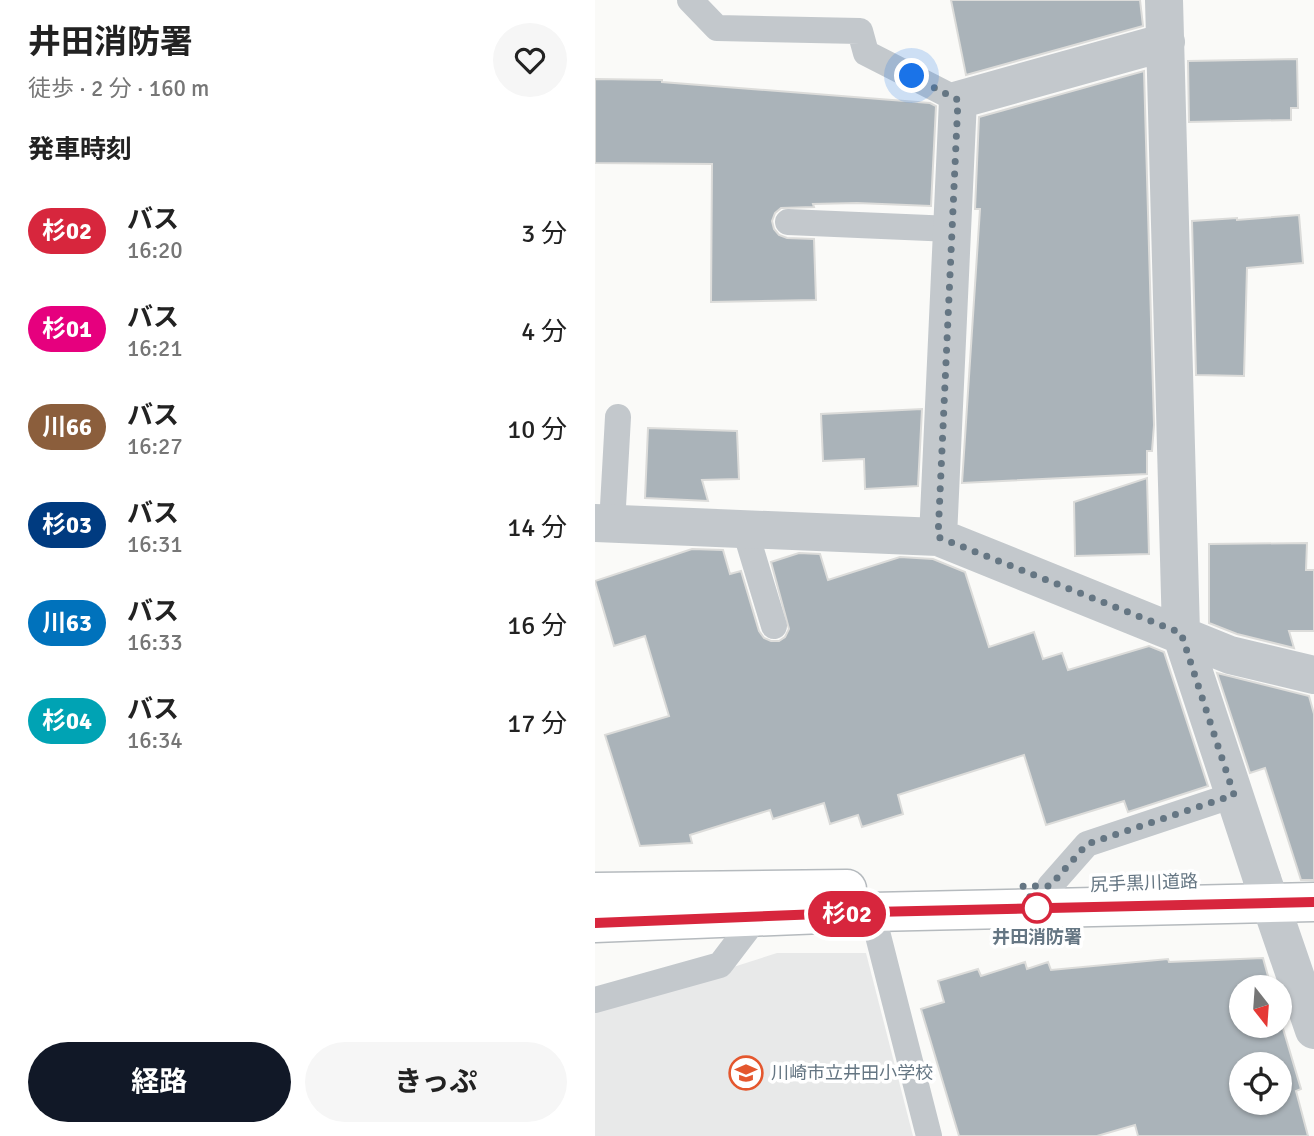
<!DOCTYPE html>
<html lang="ja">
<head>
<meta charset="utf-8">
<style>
	:root { --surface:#fff; --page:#f6f6f6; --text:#222; --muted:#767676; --accent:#111827 }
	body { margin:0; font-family:Signika,"Noto Sans JP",sans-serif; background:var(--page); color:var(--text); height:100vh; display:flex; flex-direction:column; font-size:26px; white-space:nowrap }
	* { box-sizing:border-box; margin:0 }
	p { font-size:23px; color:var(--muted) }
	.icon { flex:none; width:38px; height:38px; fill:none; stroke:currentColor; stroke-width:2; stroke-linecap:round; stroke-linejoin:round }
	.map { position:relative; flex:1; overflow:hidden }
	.side { display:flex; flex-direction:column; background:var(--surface); width:595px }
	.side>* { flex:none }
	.badge { padding:0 14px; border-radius:23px; font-size:24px; line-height:46px }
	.needle { width:46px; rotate:163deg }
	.tools { position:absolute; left:634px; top:975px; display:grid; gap:14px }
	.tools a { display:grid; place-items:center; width:63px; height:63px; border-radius:50%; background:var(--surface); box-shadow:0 2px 5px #0004; font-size:35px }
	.you { position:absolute; width:35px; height:35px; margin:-18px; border:5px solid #fff; border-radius:50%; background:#1a73e8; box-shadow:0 0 0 10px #1a73e833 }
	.map>.badge { position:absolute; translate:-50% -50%; box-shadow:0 0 0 4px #fff }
	h2 { padding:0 28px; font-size:26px; line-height:63px }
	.round { display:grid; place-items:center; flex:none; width:74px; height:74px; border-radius:37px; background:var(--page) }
	.overview { display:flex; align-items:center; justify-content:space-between; height:119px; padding:0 28px }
	h1 { font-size:33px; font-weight:700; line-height:52px }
	.primary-button { display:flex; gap:14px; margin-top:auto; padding:14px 28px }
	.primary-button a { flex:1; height:80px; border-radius:42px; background:var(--accent); color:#fff; font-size:28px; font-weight:700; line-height:80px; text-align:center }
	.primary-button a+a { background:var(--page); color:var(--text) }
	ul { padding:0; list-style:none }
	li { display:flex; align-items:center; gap:21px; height:98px; padding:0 28px }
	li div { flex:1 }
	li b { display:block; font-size:26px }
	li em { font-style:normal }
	li .badge { min-width:77px; font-weight:700; text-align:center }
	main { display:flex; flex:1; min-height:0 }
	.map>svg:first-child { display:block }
	.built { fill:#e8e9e9 }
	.building { fill:#aab3b9; stroke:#dcdcda; stroke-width:2; fill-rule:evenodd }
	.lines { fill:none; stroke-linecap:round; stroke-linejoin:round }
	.primary-casing { stroke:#b5babe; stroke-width:41 }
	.service { stroke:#c3c8cc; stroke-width:26 }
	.minor { stroke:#c3c8cc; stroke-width:38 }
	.tertiary { stroke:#c3c8cc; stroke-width:38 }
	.primary { stroke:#fff; stroke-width:38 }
	.line-casing { stroke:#fff; stroke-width:16 }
	.line { stroke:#d7263d; stroke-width:10 }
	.walk { stroke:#657683; stroke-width:7; stroke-dasharray:0 12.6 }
	.stop-dot { fill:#fff; stroke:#d7263d; stroke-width:3.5 }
	.labels { text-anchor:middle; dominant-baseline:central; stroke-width:7; stroke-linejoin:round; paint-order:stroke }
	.street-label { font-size:18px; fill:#657683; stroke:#fff }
	.stop-label { font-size:18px; font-weight:bold; fill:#657683; stroke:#fff }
	.poi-label { font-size:18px; fill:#657683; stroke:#fff; text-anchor:start }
</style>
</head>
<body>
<main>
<section class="side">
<div class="overview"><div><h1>井田消防署</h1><p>徒歩 · 2 分 · 160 m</p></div><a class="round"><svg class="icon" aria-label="heart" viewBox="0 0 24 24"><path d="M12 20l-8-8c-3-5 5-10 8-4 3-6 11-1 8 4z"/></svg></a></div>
<h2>発車時刻</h2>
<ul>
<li><span class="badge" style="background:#d7263d;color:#fff">杉02</span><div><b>バス</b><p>16:20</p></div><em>3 分</em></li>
<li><span class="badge" style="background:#e6007e;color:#fff">杉01</span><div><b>バス</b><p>16:21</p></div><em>4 分</em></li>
<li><span class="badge" style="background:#8b5e3c;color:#fff">川66</span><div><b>バス</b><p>16:27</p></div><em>10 分</em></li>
<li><span class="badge" style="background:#003b80;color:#fff">杉03</span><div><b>バス</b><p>16:31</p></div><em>14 分</em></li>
<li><span class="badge" style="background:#0072bc;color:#fff">川63</span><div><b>バス</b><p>16:33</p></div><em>16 分</em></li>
<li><span class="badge" style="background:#00a3b4;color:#fff">杉04</span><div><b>バス</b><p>16:34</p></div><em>17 分</em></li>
</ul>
<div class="primary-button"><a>経路</a><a>きっぷ</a></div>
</section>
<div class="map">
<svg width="719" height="1136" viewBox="0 0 719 1136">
	<rect width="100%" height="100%" fill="#fafaf8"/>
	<path class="built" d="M 182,953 L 271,953 L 318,1136 L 0,1136 L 0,1011 Z"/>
	<path class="building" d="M 356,0 L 545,0 L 548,26 L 371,75 Z
		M 702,59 L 703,108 L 696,108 L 696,120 L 594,122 L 593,61 Z
		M 549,71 L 559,425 L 557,451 L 552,451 L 552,474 L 367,483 L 385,209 L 380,209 L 384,117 Z
		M 0,79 L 67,80 L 67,82 L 335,103 L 341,106 L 336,206 L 262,203 L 218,204 L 219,207 L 186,208 L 180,213 L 177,221 L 179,229 L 184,235 L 192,238 L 219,239 L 221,300 L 116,302 L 117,164 L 0,163 Z
		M 704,215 L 708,263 L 652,268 L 649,376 L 601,375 L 597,221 L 642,218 L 642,220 Z
		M 327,409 L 323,486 L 270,489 L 269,459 L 228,461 L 226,414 Z
		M 53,428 L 142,431 L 144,479 L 107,480 L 113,501 L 50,498 Z
		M 552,478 L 554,554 L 480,556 L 479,502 Z
		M 712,543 L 711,570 L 719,570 L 719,631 L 694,631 L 699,648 L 642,634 L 614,623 L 614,544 Z
		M 97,549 L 128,550 L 135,574 L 146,571 L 164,631 L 169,638 L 176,641 L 184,641 L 190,637 L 194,629 L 176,562 L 204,553 L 225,554 L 233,580 L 305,557 L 338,559 L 370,572 L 394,647 L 439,632 L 448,659 L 467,653 L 473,670 L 554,646 L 569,652 L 613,786 L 533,812 L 529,801 L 451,825 L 429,755 L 303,795 L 308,814 L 267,827 L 263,815 L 235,824 L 229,803 L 178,819 L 175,810 L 95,835 L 97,843 L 45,846 L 10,735 L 74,716 L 50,636 L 19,646 L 0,581 Z
		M 622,673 L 714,696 L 719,714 L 719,880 L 706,880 L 670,768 L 655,773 Z
		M 668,958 L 676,987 L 646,987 L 646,1026 L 684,1026 L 684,1015 L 706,1089 L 701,1091 L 713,1136 L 543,1136 L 540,1125 L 502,1136 L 364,1136 L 326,1009 L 349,1002 L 343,981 L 383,969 L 386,976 L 430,962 L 432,969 L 453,962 L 456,970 L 573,959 L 574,962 ZM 646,1064 L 684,1064 L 684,1102 L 646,1102 Z"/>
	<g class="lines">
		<defs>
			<path id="primary" d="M 0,892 L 252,889
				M 0,923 L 277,912 L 719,902"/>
		</defs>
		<use href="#primary" class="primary-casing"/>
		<path class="service" d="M 95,0 L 122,28 L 265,31 L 271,53 L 363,100
			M 193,222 L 357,229
			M 17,524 L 23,417
			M 150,530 L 179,626
			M 455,886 L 492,844 L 639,795
			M 277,912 L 334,1136
			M 0,1000 L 125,965 L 160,919"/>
		<path class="minor" d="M 569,0 L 586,633 L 667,879
			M 0,523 L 343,537 L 635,655 L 719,675
			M 343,537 L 363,100 L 571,42"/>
		<path class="tertiary" d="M 667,879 L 719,1030"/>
		<use href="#primary" class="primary"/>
	</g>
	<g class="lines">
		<defs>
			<path id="line" d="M 0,923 L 277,912 L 719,902"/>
		</defs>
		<use href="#line" class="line-casing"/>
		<use href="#line" class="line"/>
		<path class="walk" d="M 317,76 L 363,100 L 343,537 L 586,633 L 639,795 L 492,844 L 455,886 L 428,886 L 442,908"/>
	</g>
	<defs>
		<symbol id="school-ring" viewBox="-11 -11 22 22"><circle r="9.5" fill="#fff" stroke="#e4572e" stroke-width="1.5"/><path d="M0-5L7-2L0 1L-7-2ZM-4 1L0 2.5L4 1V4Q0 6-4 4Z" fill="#e4572e"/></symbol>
	</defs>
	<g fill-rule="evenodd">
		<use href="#school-ring" x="132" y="1054" width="38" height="38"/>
	</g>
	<circle class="stop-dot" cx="442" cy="908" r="14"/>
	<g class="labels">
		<g class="street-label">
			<text transform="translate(549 883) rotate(-2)">尻手黒川道路</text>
		</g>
		<g class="stop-label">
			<text x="442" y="937">井田消防署</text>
		</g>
		<g class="poi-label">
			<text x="176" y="1073">川崎市立井田小学校</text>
		</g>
	</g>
</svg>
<div class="tools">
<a><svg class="needle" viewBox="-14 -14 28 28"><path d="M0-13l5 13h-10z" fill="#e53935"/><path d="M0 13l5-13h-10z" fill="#767676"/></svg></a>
<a><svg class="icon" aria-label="locate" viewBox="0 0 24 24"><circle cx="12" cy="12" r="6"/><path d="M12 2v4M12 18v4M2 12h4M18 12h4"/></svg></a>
</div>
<div class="you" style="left:317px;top:76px"></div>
<b class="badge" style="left:252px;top:914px;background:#d7263d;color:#fff">杉02</b>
</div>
</main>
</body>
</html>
